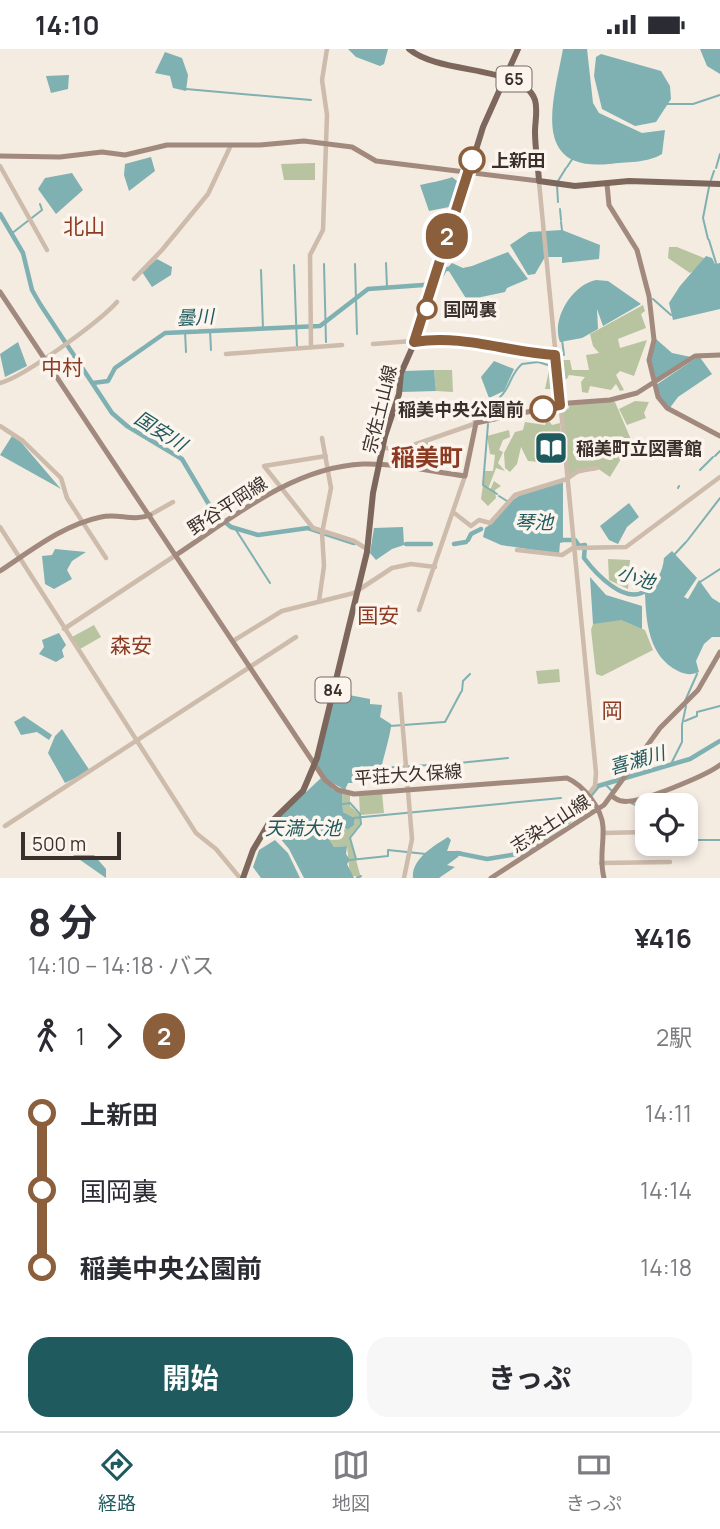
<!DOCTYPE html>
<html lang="ja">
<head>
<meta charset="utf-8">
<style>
	:root { --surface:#fff; --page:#f7f7f7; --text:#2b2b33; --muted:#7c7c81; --line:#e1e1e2; --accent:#1f5a5e }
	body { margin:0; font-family:Manrope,"Noto Sans JP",sans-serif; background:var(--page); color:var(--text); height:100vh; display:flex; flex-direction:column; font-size:26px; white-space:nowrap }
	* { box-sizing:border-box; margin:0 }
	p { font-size:23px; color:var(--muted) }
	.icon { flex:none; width:38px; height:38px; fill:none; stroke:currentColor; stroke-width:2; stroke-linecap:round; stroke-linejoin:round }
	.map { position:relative; height:829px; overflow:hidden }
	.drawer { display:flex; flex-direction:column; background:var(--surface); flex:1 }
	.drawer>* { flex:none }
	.badge { padding:0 14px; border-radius:23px; font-size:24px; line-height:46px }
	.tools { position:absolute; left:635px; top:744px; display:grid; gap:14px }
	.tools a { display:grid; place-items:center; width:63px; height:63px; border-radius:14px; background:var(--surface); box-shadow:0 4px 10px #0003; font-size:35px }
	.scale { position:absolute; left:21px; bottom:18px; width:100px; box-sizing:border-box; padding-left:7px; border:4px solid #3b302b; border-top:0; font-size:19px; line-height:24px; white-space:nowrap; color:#3b302b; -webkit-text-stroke:5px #fbf5ee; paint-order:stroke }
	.map>.badge { position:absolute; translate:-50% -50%; box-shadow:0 0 0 4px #fff }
	.legs { display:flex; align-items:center; gap:10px; height:77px; padding:0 28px; font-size:23px }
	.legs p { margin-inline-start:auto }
	.summary { display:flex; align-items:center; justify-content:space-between; height:119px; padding:0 28px }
	h1 { font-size:38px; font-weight:700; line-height:52px }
	.action { display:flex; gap:14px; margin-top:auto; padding:14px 28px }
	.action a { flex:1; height:80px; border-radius:21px; background:var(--accent); color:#fff; font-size:28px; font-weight:700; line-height:80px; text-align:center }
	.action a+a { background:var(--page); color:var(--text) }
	ul { padding:0 28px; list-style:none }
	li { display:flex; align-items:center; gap:24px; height:77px; font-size:26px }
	li i { display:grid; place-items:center; width:10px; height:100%; margin:0 9px; background:currentColor }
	li i::after { content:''; width:18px; height:18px; margin:-9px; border:5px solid; border-radius:50%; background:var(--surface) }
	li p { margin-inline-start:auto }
	li:first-child i { background:linear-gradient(#0000 50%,currentColor 0) }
	li:last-child i { background:linear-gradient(currentColor 50%,#0000 0) }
	.status { display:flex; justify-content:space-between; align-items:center; height:49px; padding:0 35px; background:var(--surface); direction:ltr }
	.status svg { height:19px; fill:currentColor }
	.dock { display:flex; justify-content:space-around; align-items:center; height:98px; border-top:2px solid var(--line); background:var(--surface); font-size:19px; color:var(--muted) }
	.dock a { display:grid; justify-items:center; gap:4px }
	.dock .on { color:var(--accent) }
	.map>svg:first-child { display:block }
	.green { fill:#b8c4a0 }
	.water { fill:#7fb0b2 }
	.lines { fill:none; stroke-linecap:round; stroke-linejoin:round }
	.stream { stroke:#7fb0b2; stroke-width:2 }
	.river { stroke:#7fb0b2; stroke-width:4.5 }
	.tertiary { stroke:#cdbbac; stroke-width:4.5 }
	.secondary { stroke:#a18a7d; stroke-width:5 }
	.primary { stroke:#7d675c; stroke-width:6 }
	.line-1-casing { stroke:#fff; stroke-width:16 }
	.line-1 { stroke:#8b5e3c; stroke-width:10 }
	.stop-1-dot { fill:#fff; stroke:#8b5e3c; stroke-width:3.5 }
	.labels { text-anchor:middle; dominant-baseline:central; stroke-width:7; stroke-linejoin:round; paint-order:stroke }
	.shield { fill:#fbf5ee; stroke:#756b66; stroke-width:2 }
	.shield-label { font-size:16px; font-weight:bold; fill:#3b302b }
	.stop-label { font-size:18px; font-weight:bold; fill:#3b302b; stroke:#fbf5ee; text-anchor:start }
	.street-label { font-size:18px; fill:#3b302b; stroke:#fbf5ee }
	.poi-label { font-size:18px; font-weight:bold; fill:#3b302b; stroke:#fbf5ee; text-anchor:start }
	.water-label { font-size:19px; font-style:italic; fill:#1f5a5e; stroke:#fbf5ee }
	.quarter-label { font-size:21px; fill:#8c3b22; stroke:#fbf5ee }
	.district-label { font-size:24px; font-weight:bold; fill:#8c3b22; stroke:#fbf5ee }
</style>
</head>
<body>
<div class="status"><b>14:10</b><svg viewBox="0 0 49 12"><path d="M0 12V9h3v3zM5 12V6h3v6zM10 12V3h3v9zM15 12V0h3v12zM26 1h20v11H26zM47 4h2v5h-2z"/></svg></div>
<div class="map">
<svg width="720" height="829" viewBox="0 0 720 829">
	<rect width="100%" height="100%" fill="#f4ebe1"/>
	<path class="green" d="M 315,114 L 315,131 L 284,131 L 281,115 Z
		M 669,198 L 677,198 L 704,209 L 703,217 L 690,224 L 668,209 Z
		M 643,256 L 645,262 L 641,265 L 646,279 L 618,290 L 620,299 L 647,291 L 634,327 L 620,322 L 616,326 L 624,341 L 620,342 L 616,335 L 611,341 L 590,337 L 588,344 L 582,343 L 581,333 L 585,328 L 569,326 L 567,330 L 557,330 L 556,340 L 545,340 L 550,317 L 558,311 L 570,311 L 572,321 L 589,321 L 586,306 L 599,304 L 593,297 L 590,285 Z
		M 434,321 L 452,321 L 453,343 L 436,342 Z
		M 611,351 L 615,353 L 635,400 L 624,405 L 610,428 L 597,419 L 568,428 L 562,357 L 566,356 L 568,361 L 570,355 Z
		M 635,352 L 649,353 L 644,364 L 646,369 L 627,376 L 619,360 Z
		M 550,359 L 553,361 L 549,372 L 552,376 L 560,374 L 563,408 L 554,414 L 528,412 L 521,398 L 517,415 L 510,423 L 505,419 L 504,404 L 515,383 L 523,381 L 525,373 L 545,376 Z
		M 509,381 L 510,388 L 503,391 L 499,401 L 503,403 L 498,414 L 505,422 L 496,419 L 488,440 L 490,441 L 494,432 L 501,437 L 495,441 L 496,449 L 488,457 L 481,450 L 485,422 L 493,422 L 495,406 L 490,405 L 487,387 Z
		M 428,392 L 429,399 L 440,396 L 436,421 L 413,419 L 408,399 Z
		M 608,510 L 630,511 L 628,540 L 609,531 Z
		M 601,571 L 621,571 L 645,581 L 653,601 L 602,627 L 596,625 L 591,581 L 593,575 Z
		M 94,576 L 101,588 L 80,600 L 72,588 Z
		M 559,620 L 560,633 L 538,635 L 536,622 Z
		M 330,738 L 350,745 L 350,757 L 360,766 L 359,746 L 382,744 L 384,764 L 360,766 L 360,775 L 350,789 L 361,829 L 350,826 L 347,797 L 334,798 L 327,787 L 333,776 L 342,776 L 346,781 L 354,776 L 355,769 L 343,763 L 342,744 Z"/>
	<path class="water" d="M 348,0 L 388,0 L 384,15 L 380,17 L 356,8 Z
		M 563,0 L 587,0 L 593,54 L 599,64 L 642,84 L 665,81 L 662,105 C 648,114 625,113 609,115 C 529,123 554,50 563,0 Z
		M 700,0 L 720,0 L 720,25 L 707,17 Z
		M 165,3 L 182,9 L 188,26 L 186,42 L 173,39 L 170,27 L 155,24 Z
		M 601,5 L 661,22 L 670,37 L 671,50 L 656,73 L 635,77 L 602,60 L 594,27 L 596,8 Z
		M 69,26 L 68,40 L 51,44 L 46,27 Z
		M 151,108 L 155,122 L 129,142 L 124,126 L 125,115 Z
		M 72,124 L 83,141 L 56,165 L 38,140 L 45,129 Z
		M 452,128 L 462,136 L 458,137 L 449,158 L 429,162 L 420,136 C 425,135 449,130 452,128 Z
		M 562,181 L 600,196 L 599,210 L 562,214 L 562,208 L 545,208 L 535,225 L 528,226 L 510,196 L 529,183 Z
		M 508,203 L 528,230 L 507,239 L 505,243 L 467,251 L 447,219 L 452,214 L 463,219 L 472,217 Z
		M 706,207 L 712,209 L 715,215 L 720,214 L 720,260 L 673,271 L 669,254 L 680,237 Z
		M 157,210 L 172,218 L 171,226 L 152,238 L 142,223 Z
		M 596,231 L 608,232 L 641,255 L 603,277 L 597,260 L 598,280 L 582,289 L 560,293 C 551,270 572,236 596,231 Z
		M 656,290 L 672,304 L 691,308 L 656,333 L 650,312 Z
		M 18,293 L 27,317 L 5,328 L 0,305 Z
		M 699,307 L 712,325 L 678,348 L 669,360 L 661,353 L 656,336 Z
		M 494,312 L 514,320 L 504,342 L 489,349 L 481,328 Z
		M 434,321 L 436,342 L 401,343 L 404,322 Z
		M 12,387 L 20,392 L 61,440 L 0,406 Z
		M 563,434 L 563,493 L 560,494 L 559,505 L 501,496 L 483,488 L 485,479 C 498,471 502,460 513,451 C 525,441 548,435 563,434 Z
		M 629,454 L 639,468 L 627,478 L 618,495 L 609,491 L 600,477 Z
		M 374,479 L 403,478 L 404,496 L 392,500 L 376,511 L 370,504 Z
		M 55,500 L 86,503 L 72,512 L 67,521 L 72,530 L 54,540 L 45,535 L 42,507 L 52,506 Z
		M 672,502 L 697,529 L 684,548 L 688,550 L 699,531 L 712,549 L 720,554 L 720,588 L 712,588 L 704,595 L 696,612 L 699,623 C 692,626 686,626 678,622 C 648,607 646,572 645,543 C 656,534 663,523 664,509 Z
		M 590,528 L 606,546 L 642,557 L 642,580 L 621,571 L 593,575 Z
		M 59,584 L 66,596 L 62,601 L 64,608 L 56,613 L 39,605 L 44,598 L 42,591 Z
		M 333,643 L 370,650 L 370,655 L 382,656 L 380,668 L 391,675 C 392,680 382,715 380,723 L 361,717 L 354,734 L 348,734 L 345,741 L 331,733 L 332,740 L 342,744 L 343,763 L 355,769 L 354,776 L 347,781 L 342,776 L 333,776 L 327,787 L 334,798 L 347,797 L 346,805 L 350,811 L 347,815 L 354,829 L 304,829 L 289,800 L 270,777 L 321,729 L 324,733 L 317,716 Z
		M 24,667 L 52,686 L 49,691 L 37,683 L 21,686 L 14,673 Z
		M 62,680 L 90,722 L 65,734 L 48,704 L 55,687 Z
		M 448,788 L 451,791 L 447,802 L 461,802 L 458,808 L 447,816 L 455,818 L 439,829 L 413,829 C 411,810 435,796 448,788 Z
		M 275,791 L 288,804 L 300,829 L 261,829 L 253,818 L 259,801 Z
		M 73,806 L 94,806 L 106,820 L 106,829 Z"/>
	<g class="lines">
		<path class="stream" d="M 186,40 L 311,51
			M 667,55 L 693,55 L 720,46
			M 567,118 L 573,109
			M 716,119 L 720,105
			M 711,131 L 714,122
			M 558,132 L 566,119
			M 557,136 L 558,153
			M 560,160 L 561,171
			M 561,173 L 562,181
			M 11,185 L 42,161 L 40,155
			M 708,190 L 703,169 L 709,138
			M 709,191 L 716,214
			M 386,214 L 387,238
			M 324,215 L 326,293
			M 355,215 L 357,285
			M 294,216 L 297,298
			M 261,221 L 263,280
			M 653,250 L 671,266
			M 210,281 L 211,301
			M 185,282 L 186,303
			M 562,291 L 564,306
			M 500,348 C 511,338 510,325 522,315 L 538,313 L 548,316 L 553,309
			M 489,368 L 498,351
			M 488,375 L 483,436 L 497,445
			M 715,407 L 720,402
			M 700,421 L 713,408
			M 678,439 L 679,437
			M 499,447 L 507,452
			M 236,481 L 270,534
			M 687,492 L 720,449
			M 673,507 L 686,493
			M 700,533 L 720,520
			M 462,642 L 463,632 L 470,625
			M 685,652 L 697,625
			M 685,672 L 697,667 L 697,663 L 720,657
			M 445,673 L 461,643
			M 390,677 L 444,673
			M 449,715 L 508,709
			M 671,715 L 682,693 L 682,676 L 686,657
			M 379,719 L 447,715
			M 604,734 L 612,742
			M 631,754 L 643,759 L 648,767
			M 343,755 L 350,754 L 360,765 L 361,775 L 350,789 L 356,810
			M 353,769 L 561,749
			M 686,791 L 720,791
			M 350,811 L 388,807 L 388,801 L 426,805
			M 357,829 L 361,827"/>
		<path class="river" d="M 0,165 L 23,204 L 32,241 L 40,255 L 112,364 L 127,377 L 182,410 L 214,464 L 231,478 L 258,486 L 308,479 L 354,494
			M 93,334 L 108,332 L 115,319 L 165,284 L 320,277 L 368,240 L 437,235 L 445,220 L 452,220
			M 468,491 L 471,485 L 481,480
			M 559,491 L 575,491 L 579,497 L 585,496 L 584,509 C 596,525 625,556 645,542 L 648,546
			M 406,495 L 431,495
			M 454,495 L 466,493
			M 457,804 L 487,810 L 523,804 L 568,773 L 598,737 L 690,710 L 720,692"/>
		<path class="tertiary" d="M 0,117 L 47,201
			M 539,133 L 596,724 L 595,737 L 588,746
			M 134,230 L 162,201 L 208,145 L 231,96
			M 373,295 L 451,289 L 512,302 L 555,306
			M 311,298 L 310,206 L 323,181 L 327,66 L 322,31 L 327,0
			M 226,305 L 342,296
			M 0,334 C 24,328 99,273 117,253
			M 0,377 L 23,392 L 61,429 L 67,449 L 106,509
			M 383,399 L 402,400 L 474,375 L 479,360 L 487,352
			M 326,407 L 264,417 L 313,479 L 354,492 L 367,500
			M 453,463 L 471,477 L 479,471 L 490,474 L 515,446 L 567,430 L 578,422 L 597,419
			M 150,466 L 173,453
			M 0,478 L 196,784 L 216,800 L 240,829
			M 517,501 L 562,506 L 573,499 L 626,498 L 720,428
			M 319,552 L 324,517 L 322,484 L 331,439 L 322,389
			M 419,561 L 465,427
			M 64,580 L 176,506
			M 233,592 L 282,562 L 354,544 L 392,519 L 411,515 L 435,518
			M 400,645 L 412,790 L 404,829
			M 5,777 L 296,588
			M 603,784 L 648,783
			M 601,814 L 670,813"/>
		<path class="secondary" d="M 0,107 L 60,108 L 102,103 L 125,106 L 167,96 L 260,96 L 304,92 L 352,98 L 376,112 L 539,132
			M 607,135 L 609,156 L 637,201 L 649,247 L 654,291 L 649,311 L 658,348 L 667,359 L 720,387
			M 0,243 L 325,731 L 338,741 L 354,745 L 567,729 C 583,736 602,759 603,778 C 604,796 599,810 604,829
			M 476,374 L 569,354 L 610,351 L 637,344 L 695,307 L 720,306
			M 176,506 C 232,469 293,418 363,415 C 397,414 432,423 465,427 L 476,374
			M 0,522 C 32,501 63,476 101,468 C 118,464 133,473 150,466
			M 612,747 C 615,749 618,752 622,752 C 637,756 707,726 720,716
			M 491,829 L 604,756 L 660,679 L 698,641 L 720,603"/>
		<path class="primary" d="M 409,0 C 439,26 523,16 535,51 C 538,61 535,72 535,83 C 535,99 538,115 539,132 L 575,137 L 629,132 L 720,135
			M 268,776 L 303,742 L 317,709 L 367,503 L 373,444 L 385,387 L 399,345 L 401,324 L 421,279 L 483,78 L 518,0
			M 243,829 L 253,801 L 269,774"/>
	</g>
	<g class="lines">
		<defs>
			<path id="line-1" d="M 472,111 L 414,293 C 463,285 506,303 555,306 L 560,356 L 543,360"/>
		</defs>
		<use href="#line-1" class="line-1-casing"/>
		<use href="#line-1" class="line-1"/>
	</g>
	<defs>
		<symbol id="library-square" viewBox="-11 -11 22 22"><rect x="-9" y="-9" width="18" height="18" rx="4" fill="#1f5a5e" stroke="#fbf5ee"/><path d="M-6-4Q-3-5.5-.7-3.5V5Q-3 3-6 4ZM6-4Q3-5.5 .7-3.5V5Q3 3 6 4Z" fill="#fff"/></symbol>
	</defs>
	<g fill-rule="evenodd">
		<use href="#library-square" x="532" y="380" width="38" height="38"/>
	</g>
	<g class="stop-1-dot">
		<circle cx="472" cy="111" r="12"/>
		<circle cx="427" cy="260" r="9"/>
		<circle cx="543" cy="360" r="12"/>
	</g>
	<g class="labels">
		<g class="shield">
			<rect x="496.5" y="17.5" width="35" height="25" rx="5"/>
			<rect x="315.5" y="628.5" width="35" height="25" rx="5"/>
		</g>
		<g class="shield-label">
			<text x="514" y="30">65</text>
			<text x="333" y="641">84</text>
		</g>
		<g class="stop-label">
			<text x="491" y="111">上新田</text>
			<text x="443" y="260">国岡裏</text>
			<text x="524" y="360" text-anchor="end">稲美中央公園前</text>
		</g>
		<g class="street-label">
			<text transform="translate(379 360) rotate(-76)">宗佐土山線</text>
			<text transform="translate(227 456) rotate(-33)">野谷平岡線</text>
			<text transform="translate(408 725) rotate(-4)">平荘大久保線</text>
			<text transform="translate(550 774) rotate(-33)">志染土山線</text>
		</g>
		<g class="poi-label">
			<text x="576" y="399">稲美町立図書館</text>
		</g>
		<g class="water-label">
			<text transform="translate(195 268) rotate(-3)">曇川</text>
			<text transform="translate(161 382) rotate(32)">国安川</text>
			<text x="534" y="473">琴池</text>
			<text transform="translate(636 528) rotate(17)">小池</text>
			<text transform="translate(637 711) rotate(-16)">喜瀬川</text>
			<text x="303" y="779">天満大池</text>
		</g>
		<g class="quarter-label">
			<text x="84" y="177">北山</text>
			<text x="62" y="318">中村</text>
			<text x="378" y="566">国安</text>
			<text x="131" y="596">森安</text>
			<text x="612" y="661">岡</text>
		</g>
		<g class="district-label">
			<text x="427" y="407">稲美町</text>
		</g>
	</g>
</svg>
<div class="tools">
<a><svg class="icon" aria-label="locate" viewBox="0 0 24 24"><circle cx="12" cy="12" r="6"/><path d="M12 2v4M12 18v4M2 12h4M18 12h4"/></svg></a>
</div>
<div class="scale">500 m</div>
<b class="badge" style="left:447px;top:187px;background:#8b5e3c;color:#fff">2</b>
</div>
<section class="drawer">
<div class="summary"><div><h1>8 分</h1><p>14:10 – 14:18 · バス</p></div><b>¥416</b></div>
<div class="legs"><svg class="icon" aria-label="walk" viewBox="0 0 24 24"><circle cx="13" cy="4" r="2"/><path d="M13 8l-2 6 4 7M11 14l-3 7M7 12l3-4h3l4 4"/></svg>1<svg class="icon" aria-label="forward" viewBox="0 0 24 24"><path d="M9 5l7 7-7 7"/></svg><b class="badge" style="background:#8b5e3c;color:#fff">2</b><p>2駅</p></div>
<ul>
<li><i style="color:#8b5e3c"></i><b>上新田</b><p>14:11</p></li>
<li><i style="color:#8b5e3c"></i><span>国岡裏</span><p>14:14</p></li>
<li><i style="color:#8b5e3c"></i><b>稲美中央公園前</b><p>14:18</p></li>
</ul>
<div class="action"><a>開始</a><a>きっぷ</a></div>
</section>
<nav class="dock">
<a class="on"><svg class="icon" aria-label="directions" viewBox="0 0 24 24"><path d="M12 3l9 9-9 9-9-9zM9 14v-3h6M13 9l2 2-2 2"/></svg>経路</a>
<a><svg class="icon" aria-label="map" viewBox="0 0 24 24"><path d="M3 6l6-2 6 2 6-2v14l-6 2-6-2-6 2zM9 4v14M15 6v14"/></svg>地図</a>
<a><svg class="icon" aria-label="tickets" viewBox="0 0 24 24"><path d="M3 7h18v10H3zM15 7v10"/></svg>きっぷ</a>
</nav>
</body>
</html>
